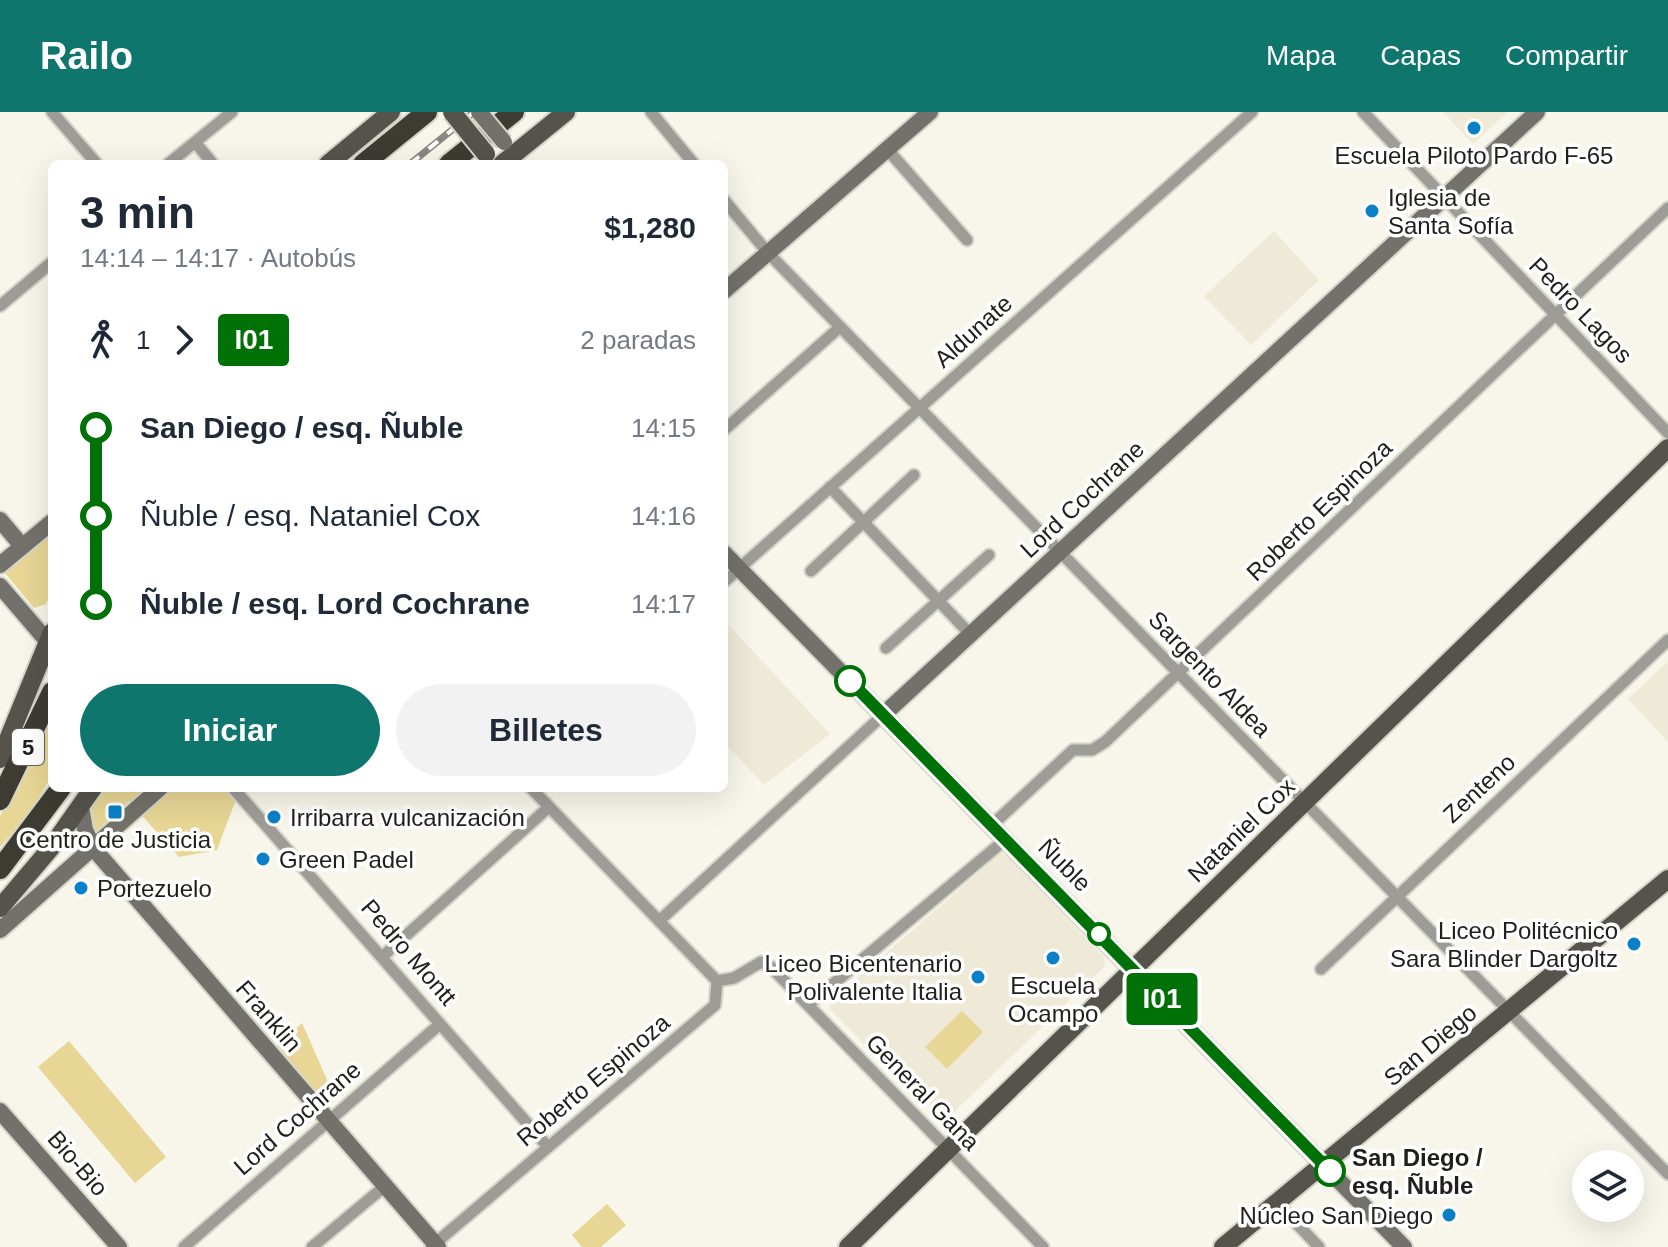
<!DOCTYPE html>
<html lang="es">
<head>
<meta charset="utf-8">
<style>
	:root { --surface:#fff; --page:#f2f2f3; --text:#1f2937; --muted:#747a83; --accent:#0f766e }
	body { margin:0; font-family:Arial,sans-serif; background:var(--page); color:var(--text); height:100vh; display:flex; flex-direction:column; font-size:30px; white-space:nowrap }
	* { box-sizing:border-box; margin:0 }
	p { font-size:26px; color:var(--muted) }
	.icon { flex:none; width:44px; height:44px; fill:none; stroke:currentColor; stroke-width:2; stroke-linecap:round; stroke-linejoin:round }
	.map { position:relative; flex:1; overflow:hidden }
	.panel { position:absolute; left:48px; top:48px; width:680px; height:632px; display:flex; flex-direction:column; background:var(--surface); border-radius:12px; box-shadow:0 8px 32px #0002 }
	.panel>* { flex:none }
	.badge { padding:0 16px; border-radius:6px; font-size:28px; line-height:52px }
	.buttons { position:absolute; left:1572px; top:1038px; display:grid; gap:16px }
	.buttons a { display:grid; place-items:center; width:72px; height:72px; border-radius:50%; background:var(--surface); box-shadow:0 8px 32px #0002; font-size:40px }
	.map>.badge { position:absolute; translate:-50% -50%; box-shadow:0 0 0 4px #fff }
	.legs { display:flex; align-items:center; gap:12px; height:88px; padding:0 32px; font-size:26px }
	.legs p { margin-inline-start:auto }
	.overview { display:flex; align-items:center; justify-content:space-between; height:136px; padding:0 32px }
	h1 { font-size:44px; font-weight:800; line-height:60px }
	.cta { display:flex; gap:16px; margin-top:auto; padding:16px 32px }
	.cta a { flex:1; height:92px; border-radius:48px; background:var(--accent); color:#fff; font-size:32px; font-weight:800; line-height:92px; text-align:center }
	.cta a+a { background:var(--page); color:var(--text) }
	ul { padding:0 32px; list-style:none }
	li { display:flex; align-items:center; gap:28px; height:88px; font-size:30px }
	li i { display:grid; place-items:center; width:12px; height:100%; margin:0 10px; background:currentColor }
	li i::after { content:''; width:20px; height:20px; margin:-10px; border:6px solid; border-radius:50%; background:var(--surface) }
	li p { margin-inline-start:auto }
	li:first-child i { background:linear-gradient(#0000 50%,currentColor 0) }
	li:last-child i { background:linear-gradient(currentColor 50%,#0000 0) }
	header { display:flex; align-items:center; gap:48px; box-sizing:border-box; height:112px; padding:0 40px; background:var(--accent); color:#fff }
	header strong { font-size:38px }
	nav { display:flex; gap:44px; margin-inline-start:auto; font-size:28px }
	.map>svg:first-child { display:block }
	.built { fill:#efead8 }
	.green { fill:#e7d695 }
	.lines { fill:none; stroke-linecap:round; stroke-linejoin:round }
	.street-casing { stroke:#d5d4c9; stroke-width:15 }
	.secondary-casing { stroke:#d5d4c9; stroke-width:20 }
	.primary-casing { stroke:#d5d4c9; stroke-width:22 }
	.highway-casing { stroke:#d5d4c9; stroke-width:24 }
	.street { stroke:#9d9c97; stroke-width:11 }
	.secondary { stroke:#73716b; stroke-width:16 }
	.primary { stroke:#55534c; stroke-width:18 }
	.highway { stroke:#3d3b32; stroke-width:20 }
	.rail-casing { stroke:#898780; stroke-width:7 }
	.rail { stroke:#fff; stroke-width:4; stroke-dasharray:12; stroke-linecap:butt }
	.secondary-bridge-casing { stroke:#d5d4c9; stroke-width:20; stroke-linecap:butt }
	.primary-bridge-casing { stroke:#d5d4c9; stroke-width:22; stroke-linecap:butt }
	.secondary-bridge { stroke:#73716b; stroke-width:16 }
	.primary-bridge { stroke:#55534c; stroke-width:18 }
	.line-1-casing { stroke:#fff; stroke-width:18 }
	.line-1 { stroke:#007106; stroke-width:12 }
	.poi-dot { fill:#0a80c9; stroke:#fff; stroke-width:3 }
	.stop-1-dot { fill:#fff; stroke:#007106; stroke-width:4 }
	.labels { text-anchor:middle; dominant-baseline:central; stroke-width:7; stroke-linejoin:round; paint-order:stroke }
	.shield { fill:#fff; stroke:#63625f; stroke-width:2 }
	.shield-label { font-size:22px; font-weight:bold; fill:#201f1b }
	.poi-label { font-size:24px; fill:#201f1b; stroke:#fff; text-anchor:start }
	.street-label { font-size:24px; fill:#201f1b; stroke:#fff }
	.stop-label { font-size:24px; font-weight:bold; fill:#201f1b; stroke:#fff; text-anchor:start }
</style>
</head>
<body>
<header>
<strong>Railo</strong>
<nav><a>Mapa</a><a>Capas</a><a>Compartir</a></nav>
</header>
<div class="map">
<svg width="1668" height="1135" viewBox="0 0 1668 1135">
	<rect width="100%" height="100%" fill="#f8f6ea"/>
	<path class="built" d="M 1443,0 L 1508,0 L 1473,32 Z
		M 1274,119 L 1319,168 L 1251,233 L 1204,184 Z
		M 724,508 L 830,622 L 764,673 L 724,630 Z
		M 1668,549 L 1668,630 L 1628,587 Z
		M 1001,741 L 1007,743 L 1104,845 L 1105,854 L 951,1003 L 941,1004 L 921,984 L 917,986 L 830,897 L 831,889 Z"/>
	<path class="green" d="M 52,418 L 52,479 L 46,492 L 34,496 L 5,461 L 6,456 Z
		M 52,601 L 52,664 L 30,700 L 0,735 L 0,704 L 30,652 Z
		M 99,676 L 223,676 L 235,690 L 217,738 L 179,745 L 129,689 L 95,721 L 91,692 Z
		M 962,899 L 983,920 L 947,957 L 925,935 Z
		M 302,911 L 328,970 L 339,983 L 328,994 L 277,933 Z
		M 69,929 L 166,1045 L 135,1071 L 38,955 Z
		M 607,1092 L 626,1113 L 601,1135 L 582,1135 L 572,1123 Z"/>
	<g class="lines">
		<defs>
			<path id="street" d="M 52,0 L 97,52
				M 651,0 L 694,52
				M 1363,0 L 1668,321
				M 195,30 L 213,52
				M 887,37 L 967,128
				M 168,52 L 232,0
				M 724,88 L 768,141 L 1668,1062
				M 0,194 L 52,150
				M 724,318 L 840,215
				M 830,375 L 970,522
				M 811,459 L 914,363
				M 724,470 L 1252,0
				M 886,536 L 989,443
				M 233,676 L 548,1035
				M 531,676 L 717,869
				M 992,713 L 1073,638 L 1092,638 L 1105,630 L 1668,96
				M 659,809 L 883,603
				M 382,845 L 549,695
				M 1321,857 L 1668,528
				M 717,869 L 734,866 L 761,850 L 771,855 L 1043,1135
				M 808,893 L 1006,727
				M 1277,1091 L 1319,1135
				M 184,1135 L 440,912
				M 312,1135 L 385,1074
				M 431,1135 L 715,893 L 717,869"/>
			<path id="secondary" d="M 724,179 L 930,0
				M 0,408 L 22,434
				M 724,441 L 1404,1135
				M 0,453 L 52,410
				M 0,474 L 48,530
				M 883,603 L 1537,0
				M 81,695 L 85,718 L 94,737 L 438,1135
				M 0,818 L 160,676
				M 0,999 L 119,1135"/>
			<path id="primary" d="M 328,52 L 391,0
				M 502,52 L 566,0
				M 0,647 L 52,520
				M 0,796 L 50,737 L 93,676
				M 848,1135 L 1668,336
				M 1223,1135 L 1668,767"/>
			<path id="highway" d="M 363,52 L 427,0
				M 449,52 L 514,0
				M 0,688 L 52,580
				M 0,757 L 61,676"/>
		</defs>
		<use href="#street" class="street-casing"/>
		<use href="#secondary" class="secondary-casing"/>
		<use href="#primary" class="primary-casing"/>
		<use href="#highway" class="highway-casing"/>
		<use href="#street" class="street"/>
		<use href="#secondary" class="secondary"/>
		<use href="#primary" class="primary"/>
		<use href="#highway" class="highway"/>
		<defs>
			<path id="rail" d="M 410,52 L 474,0"/>
		</defs>
		<use href="#rail" class="rail-casing"/>
		<use href="#rail" class="rail"/>
		<defs>
			<path id="secondary-bridge" d="M 479,0 L 504,30"/>
			<path id="primary-bridge" d="M 452,0 L 486,42"/>
		</defs>
		<use href="#secondary-bridge" class="secondary-bridge-casing"/>
		<use href="#primary-bridge" class="primary-bridge-casing"/>
		<use href="#secondary-bridge" class="secondary-bridge"/>
		<use href="#primary-bridge" class="primary-bridge"/>
	</g>
	<g class="lines">
		<defs>
			<path id="line-1" d="M 850,569 L 1330,1059"/>
		</defs>
		<use href="#line-1" class="line-1-casing"/>
		<use href="#line-1" class="line-1"/>
	</g>
	<g class="poi-dot">
		<circle cx="1474" cy="16" r="8"/>
		<circle cx="1372" cy="99" r="8"/>
		<rect x="107" y="692" width="16" height="16" rx="4"/>
		<circle cx="274" cy="705" r="8"/>
		<circle cx="263" cy="747" r="8"/>
		<circle cx="81" cy="776" r="8"/>
		<circle cx="1634" cy="832" r="8"/>
		<circle cx="1053" cy="846" r="8"/>
		<circle cx="978" cy="865" r="8"/>
		<circle cx="1449" cy="1103" r="8"/>
	</g>
	<g class="stop-1-dot">
		<circle cx="850" cy="569" r="14"/>
		<circle cx="1099" cy="822" r="10"/>
		<circle cx="1330" cy="1059" r="14"/>
	</g>
	<g class="labels">
		<rect class="shield" x="12" y="617" width="32" height="36" rx="6"/>
		<g class="shield-label">
			<text x="28" y="635">5</text>
		</g>
		<g class="poi-label">
			<text x="1474" y="43" text-anchor="middle">Escuela Piloto Pardo F-65</text>
			<text x="1388" y="85">Iglesia de<tspan x="1388" dy="28">Santa Sofía</tspan></text>
			<text x="290" y="705">Irribarra vulcanización</text>
			<text x="115" y="727" text-anchor="middle">Centro de Justicia</text>
			<text x="279" y="747">Green Padel</text>
			<text x="97" y="776">Portezuelo</text>
			<text x="1618" y="818" text-anchor="end">Liceo Politécnico<tspan x="1618" dy="28">Sara Blinder Dargoltz</tspan></text>
			<text x="962" y="851" text-anchor="end">Liceo Bicentenario<tspan x="962" dy="28">Polivalente Italia</tspan></text>
			<text x="1053" y="873" text-anchor="middle">Escuela<tspan x="1053" dy="28">Ocampo</tspan></text>
			<text x="1433" y="1103" text-anchor="end">Núcleo San Diego</text>
		</g>
		<g class="street-label">
			<text transform="translate(1581 198) rotate(46)">Pedro Lagos</text>
			<text transform="translate(973 219) rotate(-42)">Aldunate</text>
			<text transform="translate(1082 387) rotate(-43)">Lord Cochrane</text>
			<text transform="translate(1319 398) rotate(-44)">Roberto Espinoza</text>
			<text transform="translate(1210 562) rotate(46)">Sargento Aldea</text>
			<text transform="translate(1479 676) rotate(-43)">Zenteno</text>
			<text transform="translate(1241 718) rotate(-44)">Nataniel Cox</text>
			<text transform="translate(1065 753) rotate(45)">Ñuble</text>
			<text transform="translate(409 840) rotate(49)">Pedro Montt</text>
			<text transform="translate(269 904) rotate(49)">Franklin</text>
			<text transform="translate(1430 933) rotate(-40)">San Diego</text>
			<text transform="translate(593 968) rotate(-40)">Roberto Espinoza</text>
			<text transform="translate(923 980) rotate(46)">General Gana</text>
			<text transform="translate(297 1006) rotate(-41)">Lord Cochrane</text>
			<text transform="translate(78 1051) rotate(49)">Bio-Bio</text>
		</g>
		<g class="stop-label">
			<text x="1352" y="1045">San Diego /<tspan x="1352" dy="28">esq. Ñuble</tspan></text>
		</g>
	</g>
</svg>
<div class="buttons">
<a><svg class="icon" aria-label="layers" viewBox="0 0 24 24"><path d="M12 4l9 5-9 5-9-5zM3 14l9 5 9-5"/></svg></a>
</div>
<b class="badge" style="left:1162px;top:887px;background:#007106;color:#fff">I01</b>
<section class="panel">
<div class="overview"><div><h1>3 min</h1><p>14:14 – 14:17 · Autobús</p></div><b>$1,280</b></div>
<div class="legs"><svg class="icon" aria-label="walk" viewBox="0 0 24 24"><circle cx="13" cy="4" r="2"/><path d="M13 8l-2 6 4 7M11 14l-3 7M7 12l3-4h3l4 4"/></svg>1<svg class="icon" aria-label="forward" viewBox="0 0 24 24"><path d="M9 5l7 7-7 7"/></svg><b class="badge" style="background:#007106;color:#fff">I01</b><p>2 paradas</p></div>
<ul>
<li><i style="color:#007106"></i><b>San Diego / esq. Ñuble</b><p>14:15</p></li>
<li><i style="color:#007106"></i><span>Ñuble / esq. Nataniel Cox</span><p>14:16</p></li>
<li><i style="color:#007106"></i><b>Ñuble / esq. Lord Cochrane</b><p>14:17</p></li>
</ul>
<div class="cta"><a>Iniciar</a><a>Billetes</a></div>
</section>
</div>
</body>
</html>
